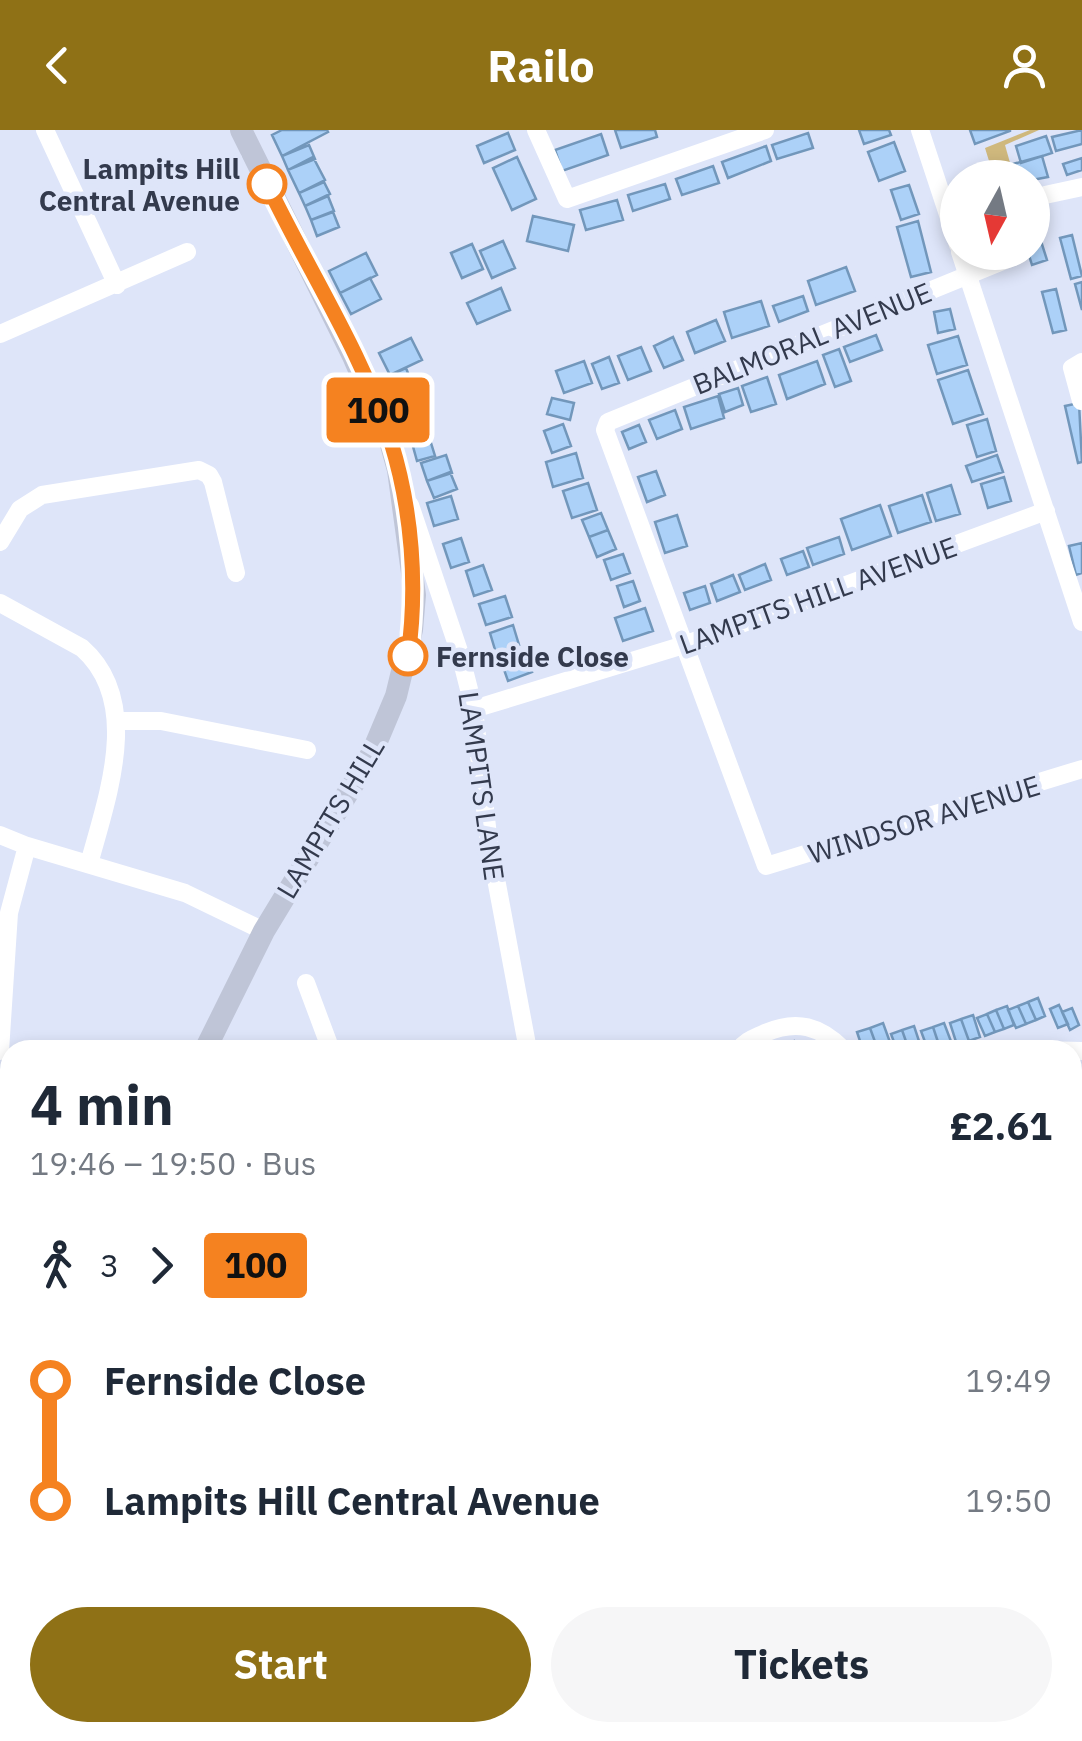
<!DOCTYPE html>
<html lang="en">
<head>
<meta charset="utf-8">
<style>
	:root { --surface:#fff; --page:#f6f6f7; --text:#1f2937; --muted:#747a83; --accent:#8f7116 }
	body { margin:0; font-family:"IBM Plex Sans",sans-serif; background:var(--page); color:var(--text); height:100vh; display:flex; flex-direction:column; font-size:38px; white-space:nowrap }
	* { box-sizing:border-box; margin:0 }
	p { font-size:32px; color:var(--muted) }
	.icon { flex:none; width:55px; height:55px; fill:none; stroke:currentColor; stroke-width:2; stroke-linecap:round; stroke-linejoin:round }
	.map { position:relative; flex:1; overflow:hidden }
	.details { position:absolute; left:0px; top:910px; width:1082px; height:702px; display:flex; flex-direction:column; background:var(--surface); border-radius:30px 30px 0 0; box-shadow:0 5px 15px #0003 }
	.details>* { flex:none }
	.badge { padding:0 20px; border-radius:8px; font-size:35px; line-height:65px }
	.needle { width:65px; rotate:188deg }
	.fabs { position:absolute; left:940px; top:30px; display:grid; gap:20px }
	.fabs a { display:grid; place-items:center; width:110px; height:110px; border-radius:50%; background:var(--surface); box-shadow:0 5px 15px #0003; font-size:50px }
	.map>.badge { position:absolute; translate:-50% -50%; box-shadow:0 0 0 5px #fff }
	.legs { display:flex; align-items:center; gap:15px; height:110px; padding:0 30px; font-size:32px }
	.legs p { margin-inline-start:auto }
	.summary { display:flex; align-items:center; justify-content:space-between; height:170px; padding:0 30px }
	h1 { font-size:55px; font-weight:700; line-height:75px }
	.cta { display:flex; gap:20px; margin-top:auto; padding:20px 30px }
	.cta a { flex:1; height:115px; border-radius:60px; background:var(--accent); color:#fff; font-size:40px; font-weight:700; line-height:115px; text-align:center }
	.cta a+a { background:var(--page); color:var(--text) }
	ul { padding:0 30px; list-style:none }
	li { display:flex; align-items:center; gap:35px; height:120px; font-size:38px }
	li i { display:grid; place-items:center; width:15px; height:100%; margin:0 12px; background:currentColor }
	li i::after { content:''; width:25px; height:25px; margin:-12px; border:8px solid; border-radius:50%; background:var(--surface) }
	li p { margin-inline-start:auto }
	li:first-child i { background:linear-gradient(#0000 50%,currentColor 0) }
	li:last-child i { background:linear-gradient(currentColor 50%,#0000 0) }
	header { display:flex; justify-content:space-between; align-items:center; height:130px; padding:0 30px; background:var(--accent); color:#fff; font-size:45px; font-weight:700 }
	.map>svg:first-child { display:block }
	.green { fill:#cfb87d }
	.building { fill:#acd1f8; stroke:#7297bb; stroke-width:2.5 }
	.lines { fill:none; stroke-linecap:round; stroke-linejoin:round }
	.minor { stroke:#fff; stroke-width:18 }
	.tertiary { stroke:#fff; stroke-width:20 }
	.secondary { stroke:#bfc5d7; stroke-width:22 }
	.line-1-casing { stroke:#fff; stroke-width:22 }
	.line-1 { stroke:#f58220; stroke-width:15 }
	.stop-1-dot { fill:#fff; stroke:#f58220; stroke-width:5 }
	.labels { text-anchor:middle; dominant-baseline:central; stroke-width:9; stroke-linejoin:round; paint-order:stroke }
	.stop-label { font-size:28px; font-weight:bold; fill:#333a4d; stroke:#dee5f9; text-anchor:end }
	.street-label { font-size:28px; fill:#333a4d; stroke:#dee5f9 }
</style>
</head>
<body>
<header><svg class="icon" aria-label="back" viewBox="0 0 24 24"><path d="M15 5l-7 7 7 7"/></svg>Railo<svg class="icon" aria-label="person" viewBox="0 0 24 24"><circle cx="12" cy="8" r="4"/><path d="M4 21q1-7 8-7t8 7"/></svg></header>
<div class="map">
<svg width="1082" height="1611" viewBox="0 0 1082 1611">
	<rect width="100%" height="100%" fill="#dee5f9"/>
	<path class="green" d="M 1030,0 L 1039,0 L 1005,15 L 1014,47 L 994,47 L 985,18 Z
		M 1072,1203 L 1082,1237 L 1082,1584 L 1073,1588 Z
		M 10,1472 L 10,1602 L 76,1603 L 39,1611 L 0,1611 L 0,1474 Z
		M 821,1602 L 824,1611 L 320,1611 L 317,1603 Z"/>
	<path class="building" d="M 282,0 L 327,0 L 328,2 L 282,26 L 272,5 Z
		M 615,0 L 655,0 L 657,7 L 621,18 Z
		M 859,0 L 889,0 L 891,5 L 864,14 Z
		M 970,0 L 1010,0 L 1010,1 L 975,14 Z
		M 1082,0 L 1082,14 L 1056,21 L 1052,7 Z
		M 508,3 L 515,20 L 484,33 L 477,16 Z
		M 808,3 L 813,18 L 777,29 L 772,15 Z
		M 601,4 L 608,25 L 562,41 L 555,20 Z
		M 1046,6 L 1052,23 L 1021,33 L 1016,16 Z
		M 894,12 L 905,41 L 879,51 L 868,22 Z
		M 309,15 L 315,29 L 288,40 L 282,26 Z
		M 766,16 L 771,31 L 728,48 L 722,32 Z
		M 1042,26 L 1048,47 L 1032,50 L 1032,48 L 1016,48 L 1013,34 Z
		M 313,27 L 325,50 L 299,63 L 288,40 Z
		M 517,27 L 536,69 L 512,80 L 493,38 Z
		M 1082,28 L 1082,40 L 1067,45 L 1063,34 Z
		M 713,36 L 719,53 L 682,65 L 676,49 Z
		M 324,52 L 330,64 L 305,76 L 299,63 Z
		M 665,54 L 670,69 L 633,81 L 628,65 Z
		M 909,55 L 919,84 L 901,90 L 891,60 Z
		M 328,66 L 334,81 L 311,90 L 305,76 Z
		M 617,70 L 623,90 L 586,100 L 580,80 Z
		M 333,82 L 339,97 L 317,106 L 311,90 Z
		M 1032,83 L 1047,130 L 1032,135 L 1028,122 L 1032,122 Z
		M 533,86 L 574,95 L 568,121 L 527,111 Z
		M 918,91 L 931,142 L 911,147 L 897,97 Z
		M 1072,105 L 1082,146 L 1071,149 L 1060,108 Z
		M 503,111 L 515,138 L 492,148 L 480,121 Z
		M 472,114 L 483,139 L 462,148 L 451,123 Z
		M 366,123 L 377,145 L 340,163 L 329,141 Z
		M 846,137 L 855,161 L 816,175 L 808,151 Z
		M 370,148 L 381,169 L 351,184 L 340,163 Z
		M 1082,152 L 1082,180 L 1075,154 Z
		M 501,158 L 510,180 L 477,194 L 467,173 Z
		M 1056,159 L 1066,200 L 1053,203 L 1042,162 Z
		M 803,166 L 808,181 L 779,192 L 773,176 Z
		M 761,171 L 769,196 L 732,208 L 724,182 Z
		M 950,179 L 955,199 L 938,203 L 934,182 Z
		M 716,190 L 725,211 L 695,223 L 687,202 Z
		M 876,205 L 882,220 L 850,232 L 844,217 Z
		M 958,206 L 967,235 L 937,244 L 928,215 Z
		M 673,207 L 683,230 L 664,238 L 654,216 Z
		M 411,208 L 422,230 L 390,245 L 379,223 Z
		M 641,217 L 651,241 L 628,250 L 618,226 Z
		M 839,219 L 851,251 L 835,257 L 823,225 Z
		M 609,227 L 619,253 L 602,259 L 592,234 Z
		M 584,231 L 592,253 L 564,263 L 556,241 Z
		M 817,231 L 825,254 L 787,269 L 779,245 Z
		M 406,238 L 418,269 L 402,275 L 390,245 Z
		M 968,240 L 983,284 L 953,294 L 938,250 Z
		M 767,247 L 776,274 L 751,282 L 742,256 Z
		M 738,258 L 743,275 L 725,282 L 719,264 Z
		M 718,266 L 724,288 L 691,299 L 684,277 Z
		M 552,268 L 574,273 L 570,290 L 547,284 Z
		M 414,273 L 420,289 L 406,294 L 400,278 Z
		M 1079,273 L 1082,332 L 1078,333 L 1065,276 Z
		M 675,280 L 682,299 L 657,309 L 649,290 Z
		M 987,289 L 996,321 L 977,327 L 967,295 Z
		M 563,294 L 571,316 L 552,323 L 544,301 Z
		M 639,295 L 646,312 L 629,319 L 622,302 Z
		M 426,297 L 435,326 L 417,331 L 409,302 Z
		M 576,323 L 583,348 L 553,357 L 546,332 Z
		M 446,325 L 452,343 L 427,351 L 421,333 Z
		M 997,325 L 1003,342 L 972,352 L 966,336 Z
		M 656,341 L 665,365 L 647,372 L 638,347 Z
		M 450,342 L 457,359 L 434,368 L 427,351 Z
		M 1004,347 L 1011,371 L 988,378 L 981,354 Z
		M 588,353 L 597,380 L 572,388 L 563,361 Z
		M 951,355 L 960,384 L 936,391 L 927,363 Z
		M 922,365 L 931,392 L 898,403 L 889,376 Z
		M 451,366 L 458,389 L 434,396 L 427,373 Z
		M 880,375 L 891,406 L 852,420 L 841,389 Z
		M 601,383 L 608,400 L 589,407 L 582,390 Z
		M 677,385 L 687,416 L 665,423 L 655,392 Z
		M 608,400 L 616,419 L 597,427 L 589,407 Z
		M 839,407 L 844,424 L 813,435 L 807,418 Z
		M 461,408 L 469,432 L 451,438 L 443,414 Z
		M 1082,413 L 1082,443 L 1076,445 L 1069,416 Z
		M 803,421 L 809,437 L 787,445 L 781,429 Z
		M 623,424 L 630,443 L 611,450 L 604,430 Z
		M 765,434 L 771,450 L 745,460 L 739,445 Z
		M 483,435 L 492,460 L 474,466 L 466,441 Z
		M 733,445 L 740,462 L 717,471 L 711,454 Z
		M 633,451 L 640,471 L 624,477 L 617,456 Z
		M 705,456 L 710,473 L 690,480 L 684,463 Z
		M 505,466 L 512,487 L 486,495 L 479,474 Z
		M 645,478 L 653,501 L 623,511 L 615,488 Z
		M 513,495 L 519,515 L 496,523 L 490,503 Z
		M 525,523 L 532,542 L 508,551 L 501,531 Z
		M 1038,868 L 1045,886 L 1036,890 L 1028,872 Z
		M 1028,872 L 1036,890 L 1026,894 L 1018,876 Z
		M 1059,875 L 1068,894 L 1058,898 L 1050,879 Z
		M 1007,876 L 1014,895 L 1004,899 L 996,880 Z
		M 1018,876 L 1026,894 L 1016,898 L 1008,880 Z
		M 1072,878 L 1079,895 L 1070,900 L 1062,882 Z
		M 996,880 L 1004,899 L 995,902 L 987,884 Z
		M 987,884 L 995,902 L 985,906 L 977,888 Z
		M 973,885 L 980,907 L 969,911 L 961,889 Z
		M 961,889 L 969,911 L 957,915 L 950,893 Z
		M 883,893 L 891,915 L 878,920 L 870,898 Z
		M 944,893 L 952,914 L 940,918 L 933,897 Z
		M 914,896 L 921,917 L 909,920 L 902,900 Z
		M 933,897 L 940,918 L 928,920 L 921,901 Z
		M 870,898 L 878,920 L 863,920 L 857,902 Z
		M 902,900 L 909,920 L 897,920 L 891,904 Z
		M 794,911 L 797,920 L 781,920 L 780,916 Z
		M 1075,942 L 1081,962 L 1072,964 L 1072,943 Z
		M 1082,980 L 1082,995 L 1072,999 L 1072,984 Z"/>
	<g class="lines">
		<path class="minor" d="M 45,0 L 117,155
			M 536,0 L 567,69 L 765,0
			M 920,0 L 958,115
			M 1045,65 L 1082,57
			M 960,122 L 1082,492
			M 1020,124 L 608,292 L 605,300 L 766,736 L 1082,639
			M 0,204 L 187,122
			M 1081,271 L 1072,238 L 1082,232
			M 410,375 L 460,524 L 474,579 L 488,706 L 528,920
			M 0,412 L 20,379 L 42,365 L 199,340 L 209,345 L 213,352 L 236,443
			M 0,473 L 82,518 C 143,572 107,667 89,734
			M 474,579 L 684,515 L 1046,381
			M 117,591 L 161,591 L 307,620
			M 0,705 L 27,716 L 185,763 L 264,801
			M 306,853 L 331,920
			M 739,920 C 746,910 755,908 765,903 C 797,889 820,896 844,920
			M 1042,920 L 1082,921
			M 0,921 L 9,783 L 27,716
			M 0,993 L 10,994
			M 0,1219 L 10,1220"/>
		<path class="tertiary" d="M 1073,1611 L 1082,1606"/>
		<path class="secondary" d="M 205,920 L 264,801 L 372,623 L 396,566 L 412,500 L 415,465 L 398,340 L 390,311 L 353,226 L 241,0
			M 302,1602 L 304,1611"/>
	</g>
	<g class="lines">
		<defs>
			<path id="line-1" d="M 267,54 C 308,140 362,222 391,312 C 412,380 418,456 408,526"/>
		</defs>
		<use href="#line-1" class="line-1-casing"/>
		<use href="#line-1" class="line-1"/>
	</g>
	<g class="stop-1-dot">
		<circle cx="267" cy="54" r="18"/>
		<circle cx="408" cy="526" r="18"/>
	</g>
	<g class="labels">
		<g class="stop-label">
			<text x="240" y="38">Lampits Hill<tspan x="240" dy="32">Central Avenue</tspan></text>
			<text x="436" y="526" text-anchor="start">Fernside Close</text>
		</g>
		<g class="street-label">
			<text transform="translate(812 208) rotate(-22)">BALMORAL AVENUE</text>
			<text transform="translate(818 465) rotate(-20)">LAMPITS HILL AVENUE</text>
			<text transform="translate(482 656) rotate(82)">LAMPITS LANE</text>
			<text transform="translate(330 688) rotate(-59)">LAMPITS HILL</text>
			<text transform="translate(924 689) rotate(-17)">WINDSOR AVENUE</text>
		</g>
	</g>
</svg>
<div class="fabs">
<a><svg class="needle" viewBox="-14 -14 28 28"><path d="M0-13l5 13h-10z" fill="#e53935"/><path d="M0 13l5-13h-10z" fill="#747a83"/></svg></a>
</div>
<b class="badge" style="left:378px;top:280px;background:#f58220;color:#111">100</b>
<section class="details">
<div class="summary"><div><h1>4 min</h1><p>19:46 – 19:50 · Bus</p></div><b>£2.61</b></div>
<div class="legs"><svg class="icon" aria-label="walk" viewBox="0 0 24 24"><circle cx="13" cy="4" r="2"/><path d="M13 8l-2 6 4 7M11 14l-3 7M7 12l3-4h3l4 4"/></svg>3<svg class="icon" aria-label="forward" viewBox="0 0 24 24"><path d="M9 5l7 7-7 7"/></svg><b class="badge" style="background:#f58220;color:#111">100</b></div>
<ul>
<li><i style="color:#f58220"></i><b>Fernside Close</b><p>19:49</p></li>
<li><i style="color:#f58220"></i><b>Lampits Hill Central Avenue</b><p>19:50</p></li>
</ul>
<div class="cta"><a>Start</a><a>Tickets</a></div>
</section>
</div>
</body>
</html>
